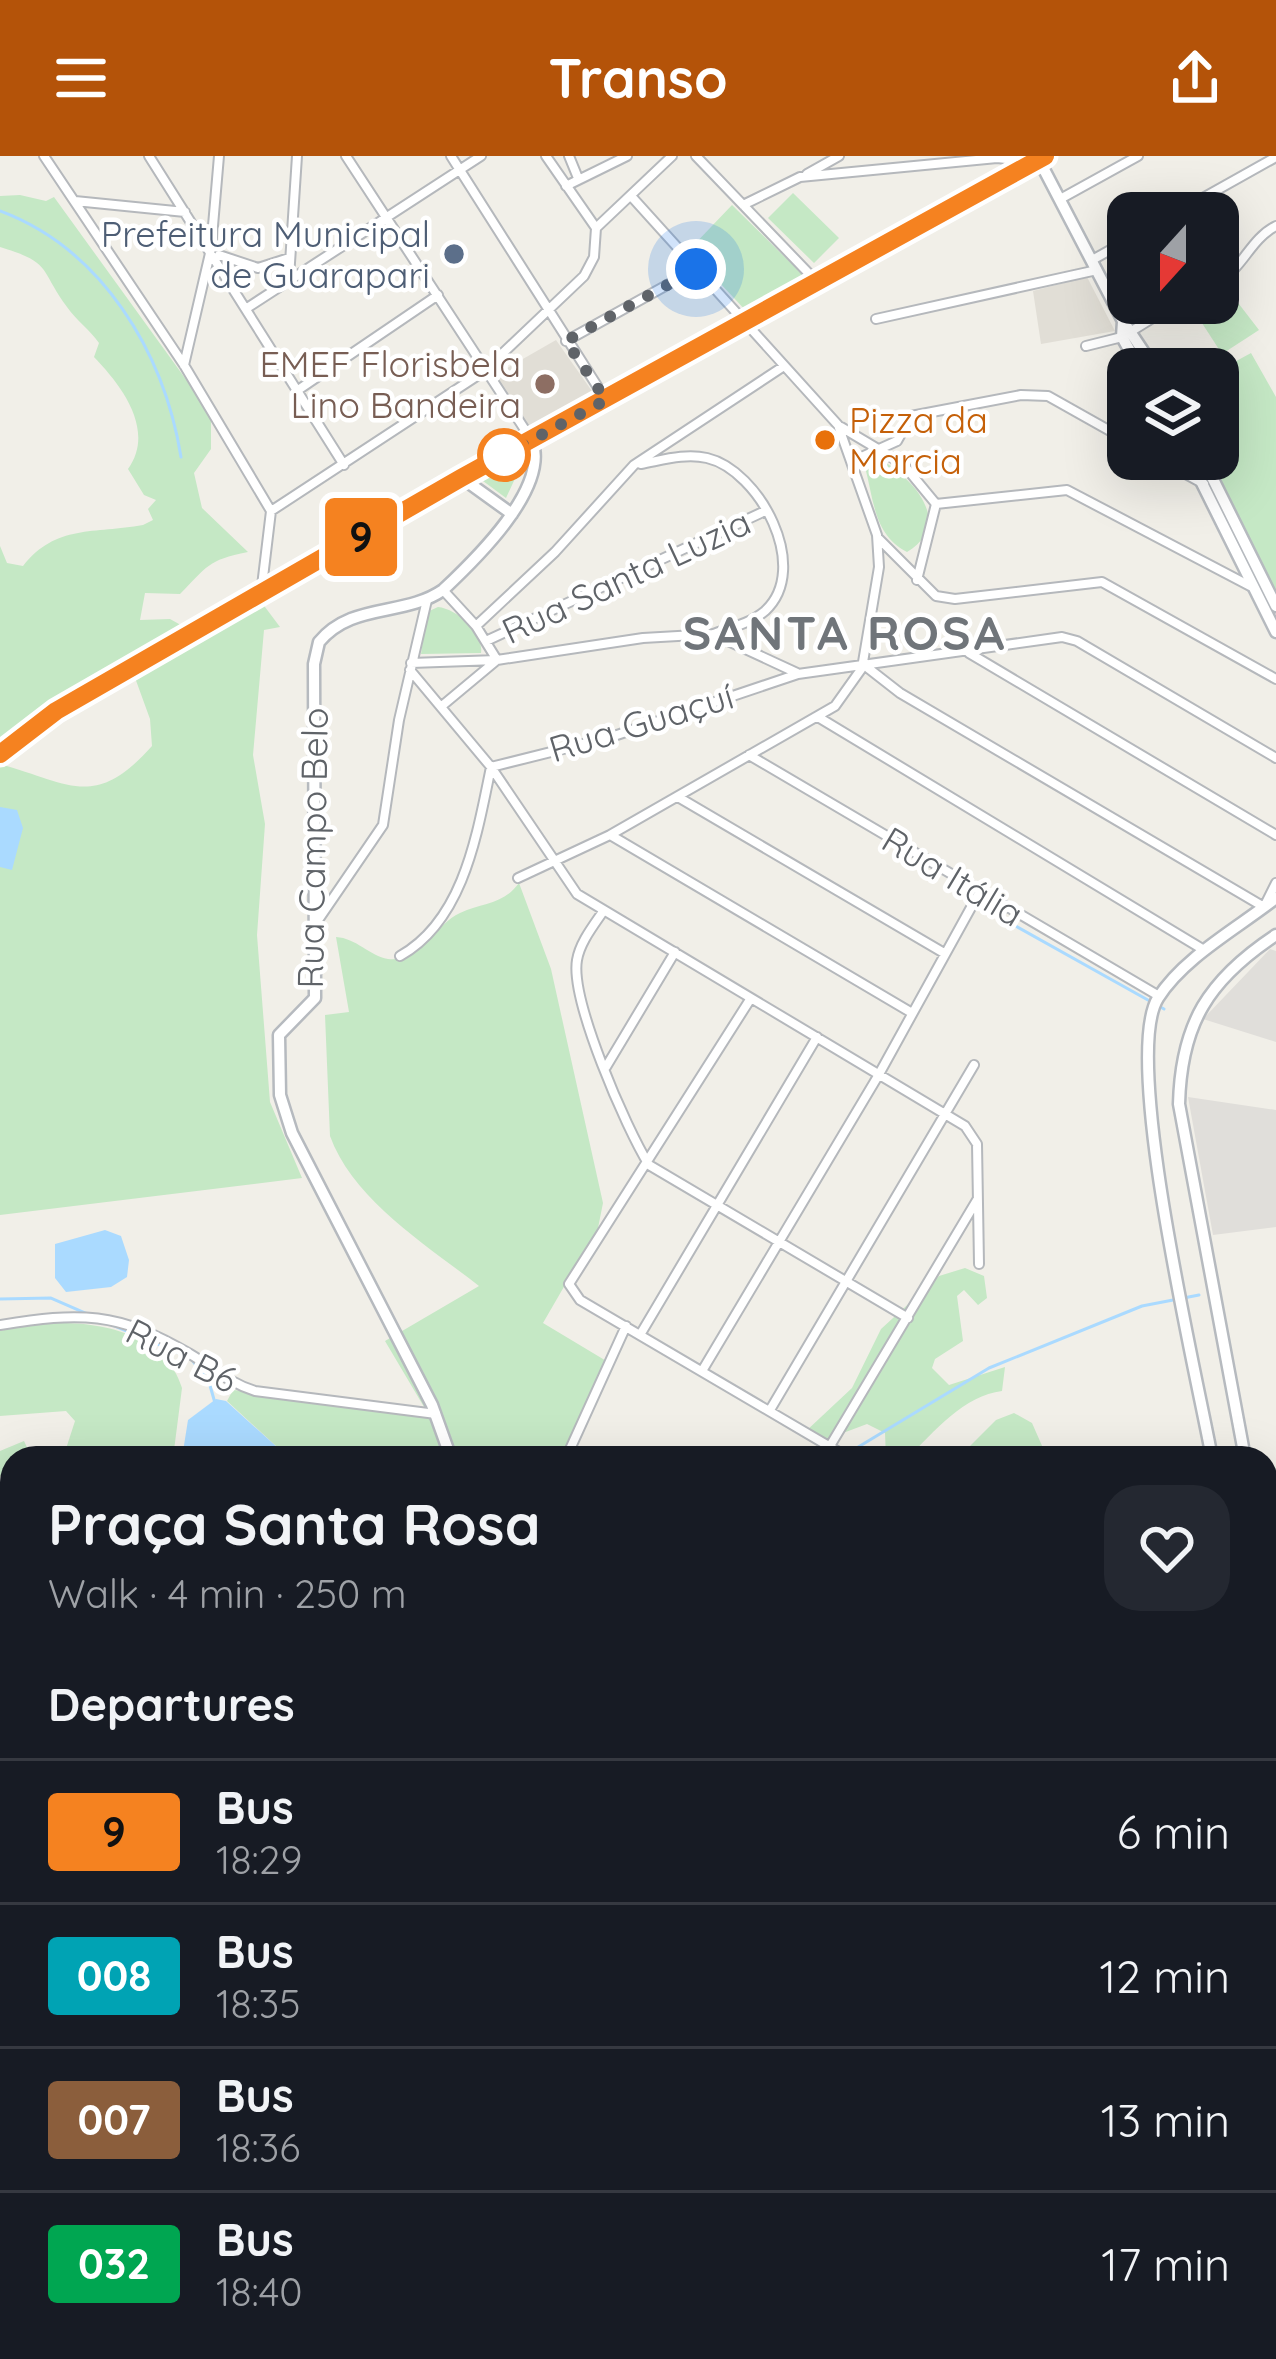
<!DOCTYPE html>
<html lang="en">
<head>
<meta charset="utf-8">
<style>
	:root { --surface:#171b24; --page:#242831; --text:#f1f3f6; --muted:#9ea1a6; --line:#363941; --accent:#b45309 }
	body { margin:0; font-family:Quicksand,sans-serif; background:var(--page); color:var(--text); height:100vh; display:flex; flex-direction:column; font-size:45px; white-space:nowrap }
	* { box-sizing:border-box; margin:0 }
	p { font-size:39px; color:var(--muted) }
	.icon { flex:none; width:66px; height:66px; fill:none; stroke:currentColor; stroke-width:2; stroke-linecap:round; stroke-linejoin:round }
	.map { position:relative; flex:1; overflow:hidden }
	.panel { position:absolute; left:0px; top:1290px; width:1278px; height:915px; display:flex; flex-direction:column; background:var(--surface); border-radius:36px 36px 0 0; box-shadow:0 12px 48px #0002 }
	.panel>* { flex:none }
	.badge { padding:0 24px; border-radius:9px; font-size:42px; line-height:78px }
	.needle { width:78px; rotate:201deg }
	.fabs { position:absolute; left:1107px; top:36px; display:grid; gap:24px }
	.fabs a { display:grid; place-items:center; width:132px; height:132px; border-radius:24px; background:var(--surface); box-shadow:0 12px 48px #0002; font-size:60px }
	.you { position:absolute; width:60px; height:60px; margin:-30px; border:9px solid #fff; border-radius:50%; background:#1a73e8; box-shadow:0 0 0 18px #1a73e833 }
	.map>.badge { position:absolute; translate:-50% -50%; box-shadow:0 0 0 6px #fff }
	h2 { padding:0 48px; font-size:45px; line-height:108px }
	.round { display:grid; place-items:center; flex:none; width:126px; height:126px; border-radius:36px; background:var(--page) }
	.overview { display:flex; align-items:center; justify-content:space-between; height:204px; padding:0 48px }
	h1 { font-size:57px; font-weight:700; line-height:90px }
	ul { padding:0; list-style:none }
	li { display:flex; align-items:center; gap:36px; height:144px; padding:0 48px; border-top:3px solid var(--line) }
	li div { flex:1 }
	li b { display:block; font-size:45px }
	li em { font-style:normal }
	li .badge { min-width:132px; font-weight:700; text-align:center }
	header { display:flex; justify-content:space-between; align-items:center; height:156px; padding:0 48px; background:var(--accent); color:#fff; font-size:54px; font-weight:700 }
	.map>svg:first-child { display:block }
	.industrial { fill:#e0deda }
	.education { fill:#e1ded6 }
	.green { fill:#c5e8c5 }
	.water { fill:#aadaff }
	.lines { fill:none; stroke-linecap:round; stroke-linejoin:round }
	.stream { stroke:#aadaff; stroke-width:3 }
	.canal { stroke:#aadaff; stroke-width:9 }
	.street-casing { stroke:#b5b8bc; stroke-width:12 }
	.secondary-casing { stroke:#b6babf; stroke-width:15 }
	.street { stroke:#fff; stroke-width:8 }
	.secondary { stroke:#fff; stroke-width:10 }
	.line-casing { stroke:#fff; stroke-width:27 }
	.line { stroke:#f58220; stroke-width:18 }
	.walk { stroke:#5f6368; stroke-width:12; stroke-dasharray:0 21.6 }
	.service-dot { fill:#5c6f8a; stroke:#fff; stroke-width:4.5 }
	.education-dot { fill:#8d6e63; stroke:#fff; stroke-width:4.5 }
	.food-dot { fill:#e8710a; stroke:#fff; stroke-width:4.5 }
	.stop-dot { fill:#fff; stroke:#f58220; stroke-width:6 }
	.labels { text-anchor:middle; dominant-baseline:central; stroke-width:9; stroke-linejoin:round; paint-order:stroke }
	.service-label { font-size:36px; fill:#4e5e75; stroke:#fff; text-anchor:end }
	.education-label { font-size:36px; fill:#785e54; stroke:#fff; text-anchor:end }
	.food-label { font-size:36px; fill:#c56008; stroke:#fff; text-anchor:start }
	.street-label { font-size:36px; fill:#5f6368; stroke:#fff }
	.district-label { font-size:48px; font-weight:bold; letter-spacing:3px; fill:#70757a; stroke:#fff }
</style>
</head>
<body>
<header><svg class="icon" aria-label="menu" viewBox="0 0 24 24"><path d="M4 6h16M4 12h16M4 18h16"/></svg>Transo<svg class="icon" aria-label="share" viewBox="0 0 24 24"><path d="M12 15V3M7 8l5-5 5 5M5 13v7h14v-7"/></svg></header>
<div class="map">
<svg width="1276" height="2203" viewBox="0 0 1276 2203">
	<rect width="100%" height="100%" fill="#f1efe8"/>
	<path class="industrial" d="M 1270,793 L 1276,795 L 1276,886 L 1203,863 Z
		M 1188,941 L 1276,954 L 1276,1071 L 1213,1079 Z"/>
	<path class="education" d="M 1087,121 L 1115,175 L 1041,188 L 1033,135 Z
		M 556,184 L 594,238 L 529,271 L 495,219 Z"/>
	<path class="green" d="M 793,37 L 839,82 L 814,107 L 768,62 Z
		M 20,39 L 46,45 L 54,41 L 211,258 L 211,293 L 194,317 L 202,352 L 248,396 C 207,404 207,411 180,438 L 145,437 L 140,464 L 170,463 L 188,473 L 68,541 L 0,590 L 0,390 L 7,407 L 23,410 C 56,368 94,378 143,369 L 153,364 L 148,353 L 156,344 L 144,339 L 128,313 C 156,274 121,229 94,201 L 99,187 C 90,174 76,164 67,151 C 39,113 53,107 0,91 L 0,40 Z
		M 732,49 L 807,123 L 748,157 L 689,94 Z
		M 1222,126 L 1259,174 L 1222,198 L 1189,147 L 1218,147 Z
		M 1251,197 L 1276,241 L 1276,445 L 1207,303 L 1218,303 L 1218,215 Z
		M 525,301 L 506,342 L 483,325 Z
		M 876,301 C 909,318 957,366 907,396 C 874,379 874,345 865,311 L 867,303 Z
		M 262,447 L 280,471 L 264,474 L 253,599 L 265,668 L 257,779 L 270,946 L 302,1022 L 0,1059 L 0,608 C 71,628 95,654 152,590 L 150,563 L 134,519 Z
		M 438,451 C 458,453 484,478 481,497 L 421,498 L 427,456 Z
		M 519,727 L 551,813 L 603,1047 L 598,1072 L 543,1167 L 608,1206 L 563,1302 L 289,1302 L 227,1245 L 233,1234 L 427,1256 L 385,1185 L 479,1130 C 428,1090 353,1044 330,980 L 325,859 L 349,856 L 336,781 C 356,782 370,800 388,803 C 420,807 435,768 460,757 C 483,746 503,749 519,727 Z
		M 965,1112 L 984,1120 L 987,1142 L 978,1149 L 964,1134 L 957,1140 L 963,1185 L 935,1203 L 932,1212 L 949,1229 L 1005,1211 L 1002,1235 C 965,1239 933,1276 908,1302 L 886,1302 L 885,1277 L 867,1268 L 819,1286 L 806,1282 L 805,1276 L 852,1232 L 881,1173 L 939,1120 Z
		M 30,1168 C 84,1163 164,1171 182,1232 L 173,1302 L 63,1302 L 75,1265 L 66,1255 L 0,1260 L 0,1175 Z
		M 1014,1257 L 1032,1267 L 1043,1292 L 1066,1302 L 958,1302 L 996,1264 Z
		M 24,1285 L 32,1302 L 12,1302 L 12,1347 L 0,1319 L 0,1295 Z
		M 0,1345 L 12,1368 L 12,1771 L 0,1770 Z
		M 748,2193 L 799,2193 L 800,2201 L 830,2193 L 922,2193 L 917,2203 L 750,2203 Z
		M 1029,2193 L 1161,2193 L 1169,2203 L 1042,2203 Z"/>
	<path class="water" d="M 0,651 L 17,654 L 23,672 L 12,714 L 0,711 Z
		M 105,1074 L 121,1080 L 129,1104 L 127,1121 L 111,1131 L 66,1136 L 55,1122 L 55,1088 Z
		M 216,1243 L 226,1245 L 289,1302 L 182,1302 L 188,1264 Z"/>
	<g class="lines">
		<path class="stream" d="M 0,55 C 102,93 164,196 181,301
			M 978,749 L 1164,853
			M 0,1143 L 51,1142 L 90,1159
			M 110,1168 L 184,1199
			M 192,1204 L 209,1226 L 215,1247
			M 840,1302 L 989,1212 L 1142,1150 L 1199,1139
			M 0,1507 L 12,1501
			M 0,1665 L 12,1664
			M 0,1962 L 12,1954
			M 1106,2193 L 1119,2203"/>
		<path class="canal" d="M 891,2203 L 896,2193"/>
		<defs>
			<path id="street" d="M 44,0 L 184,209 L 271,355
				M 149,0 L 344,309
				M 346,0 L 531,283
				M 451,0 L 606,244
				M 546,0 L 596,72
				M 569,0 L 578,22
				M 696,0 L 817,126
				M 807,18 L 839,0
				M 566,30 L 627,0
				M 1062,42 L 1138,0
				M 75,45 L 185,56
				M 743,49 L 800,21 L 997,2 L 1033,6
				M 1176,57 L 1276,1
				M 596,72 L 672,0
				M 219,99 L 258,112 L 289,102
				M 1094,103 L 1128,84
				M 289,122 L 297,0
				M 1218,125 C 1244,112 1249,84 1276,70
				M 247,152 L 481,0
				M 876,163 L 1097,114
				M 566,185 L 696,113
				M 1086,190 L 1122,181 L 1177,147
				M 184,209 L 211,93 L 219,0
				M 301,232 L 438,139
				M 841,271 L 903,308 L 936,348 L 917,424
				M 897,285 L 911,260 L 1021,239 L 1048,240 L 1128,285
				M 1158,303 L 1204,328
				M 855,304 L 897,285
				M 641,308 C 663,304 685,297 707,302 C 759,314 812,412 765,455 C 751,467 730,472 713,478
				M 936,348 L 1067,334 L 1250,430
				M 879,383 L 936,440 L 955,443 L 1102,426 L 1276,523
				M 261,438 L 271,355 L 483,216 L 584,120 L 594,101 L 596,72
				M 476,470 L 555,396 L 634,309 L 784,210
				M 486,485 L 765,355
				M 969,497 L 1276,679
				M 411,507 L 497,504 L 643,482 L 713,478 L 797,517
				M 868,512 L 900,537 L 1264,751 L 1276,727
				M 410,514 L 491,611 L 577,738 L 965,970 L 977,988 L 979,1108
				M 443,549 L 497,504 L 476,470 L 443,434
				M 818,561 L 1204,794
				M 749,599 L 1159,840
				M 678,641 L 944,797
				M 612,680 L 912,857
				M 518,722 L 610,679 L 835,550 L 862,512 L 879,411 L 877,379 L 838,269 L 631,40
				M 604,754 C 594,769 580,786 577,804 C 570,844 626,972 649,1009 L 908,1162
				M 316,767 L 383,669 L 399,564 L 427,444
				M 400,800 C 464,764 477,678 491,611 L 611,581 L 798,518 L 1062,481 L 1077,485 L 1276,602
				M 751,842 L 569,1128 L 580,1144 L 849,1302
				M 606,911 L 675,796
				M 0,1169 C 80,1156 117,1155 190,1198 C 212,1211 229,1227 255,1235 L 436,1258
				M 640,1179 L 817,881
				M 702,1215 L 878,920 L 979,737
				M 770,1254 L 974,909
				M 830,1290 L 977,1044
				M 566,1302 L 626,1170
				M 0,1774 L 12,1777
				M 0,1861 L 12,1845
				M 0,2057 L 12,2065
				M 101,2193 L 335,2198 L 408,2194
				M 508,2193 L 511,2203
				M 588,2193 L 591,2203
				M 31,2203 L 32,2193"/>
			<path id="secondary" d="M 1037,0 L 1123,165 L 1155,213
				M 1123,165 L 1122,181 L 1140,213
				M 1190,303 L 1276,476
				M 1203,303 L 1276,450
				M 462,322 L 512,358
				M 0,599 L 56,555 L 462,322 L 1045,0
				M 451,1302 L 432,1249 L 292,977 L 280,939 L 279,879 L 315,842 L 314,508 L 319,486 C 352,446 404,461 443,434 C 475,404 550,332 532,285
				M 1212,1302 C 1197,1220 1121,901 1158,842 C 1184,801 1238,772 1276,742
				M 1245,1302 L 1179,948 C 1181,868 1208,824 1276,779
				M 1266,1501 L 1276,1511
				M 1266,1517 L 1276,1527
				M 408,2193 L 412,2203
				M 921,2203 L 926,2193"/>
		</defs>
		<use href="#street" class="street-casing"/>
		<use href="#secondary" class="secondary-casing"/>
		<use href="#street" class="street"/>
		<use href="#secondary" class="secondary"/>
	</g>
	<g class="lines">
		<defs>
			<path id="line" d="M 0,598 L 56,555 L 461,322 L 1045,0"/>
		</defs>
		<use href="#line" class="line-casing"/>
		<use href="#line" class="line"/>
		<path class="walk" d="M 504,299 L 606,244 L 566,185 L 696,113"/>
	</g>
	<circle class="service-dot" cx="454" cy="98" r="12"/>
	<circle class="education-dot" cx="545" cy="228" r="12"/>
	<circle class="food-dot" cx="825" cy="284" r="12"/>
	<circle class="stop-dot" cx="504" cy="299" r="24"/>
	<g class="labels">
		<g class="service-label">
			<text x="430" y="77">Prefeitura Municipal<tspan x="430" dy="41">de Guarapari</tspan></text>
		</g>
		<g class="education-label">
			<text x="521" y="207">EMEF Florisbela<tspan x="521" dy="41">Lino Bandeira</tspan></text>
		</g>
		<g class="food-label">
			<text x="849" y="263">Pizza da<tspan x="849" dy="41">Marcia</tspan></text>
		</g>
		<g class="street-label">
			<text transform="translate(626 420) rotate(-25)">Rua Santa Luzia</text>
			<text transform="translate(641 566) rotate(-17)">Rua Guaçuí</text>
			<text transform="translate(312 692) rotate(-89)">Rua Campo Belo</text>
			<text transform="translate(953 720) rotate(31)">Rua Itália</text>
			<text transform="translate(182 1199) rotate(27)">Rua B6</text>
		</g>
		<g class="district-label">
			<text x="845" y="476">SANTA ROSA</text>
		</g>
	</g>
</svg>
<div class="fabs">
<a><svg class="needle" viewBox="-14 -14 28 28"><path d="M0-13l5 13h-10z" fill="#e53935"/><path d="M0 13l5-13h-10z" fill="#9ea1a6"/></svg></a>
<a><svg class="icon" aria-label="layers" viewBox="0 0 24 24"><path d="M12 4l9 5-9 5-9-5zM3 14l9 5 9-5"/></svg></a>
</div>
<div class="you" style="left:696px;top:113px"></div>
<b class="badge" style="left:361px;top:381px;background:#f58220;color:#111">9</b>
<section class="panel">
<div class="overview"><div><h1>Praça Santa Rosa</h1><p>Walk · 4 min · 250 m</p></div><a class="round"><svg class="icon" aria-label="heart" viewBox="0 0 24 24"><path d="M12 20l-8-8c-3-5 5-10 8-4 3-6 11-1 8 4z"/></svg></a></div>
<h2>Departures</h2>
<ul>
<li><span class="badge" style="background:#f58220;color:#111">9</span><div><b>Bus</b><p>18:29</p></div><em>6 min</em></li>
<li><span class="badge" style="background:#00a3b4;color:#fff">008</span><div><b>Bus</b><p>18:35</p></div><em>12 min</em></li>
<li><span class="badge" style="background:#8b5e3c;color:#fff">007</span><div><b>Bus</b><p>18:36</p></div><em>13 min</em></li>
<li><span class="badge" style="background:#00a651;color:#fff">032</span><div><b>Bus</b><p>18:40</p></div><em>17 min</em></li>
</ul>
</section>
</div>
</body>
</html>
